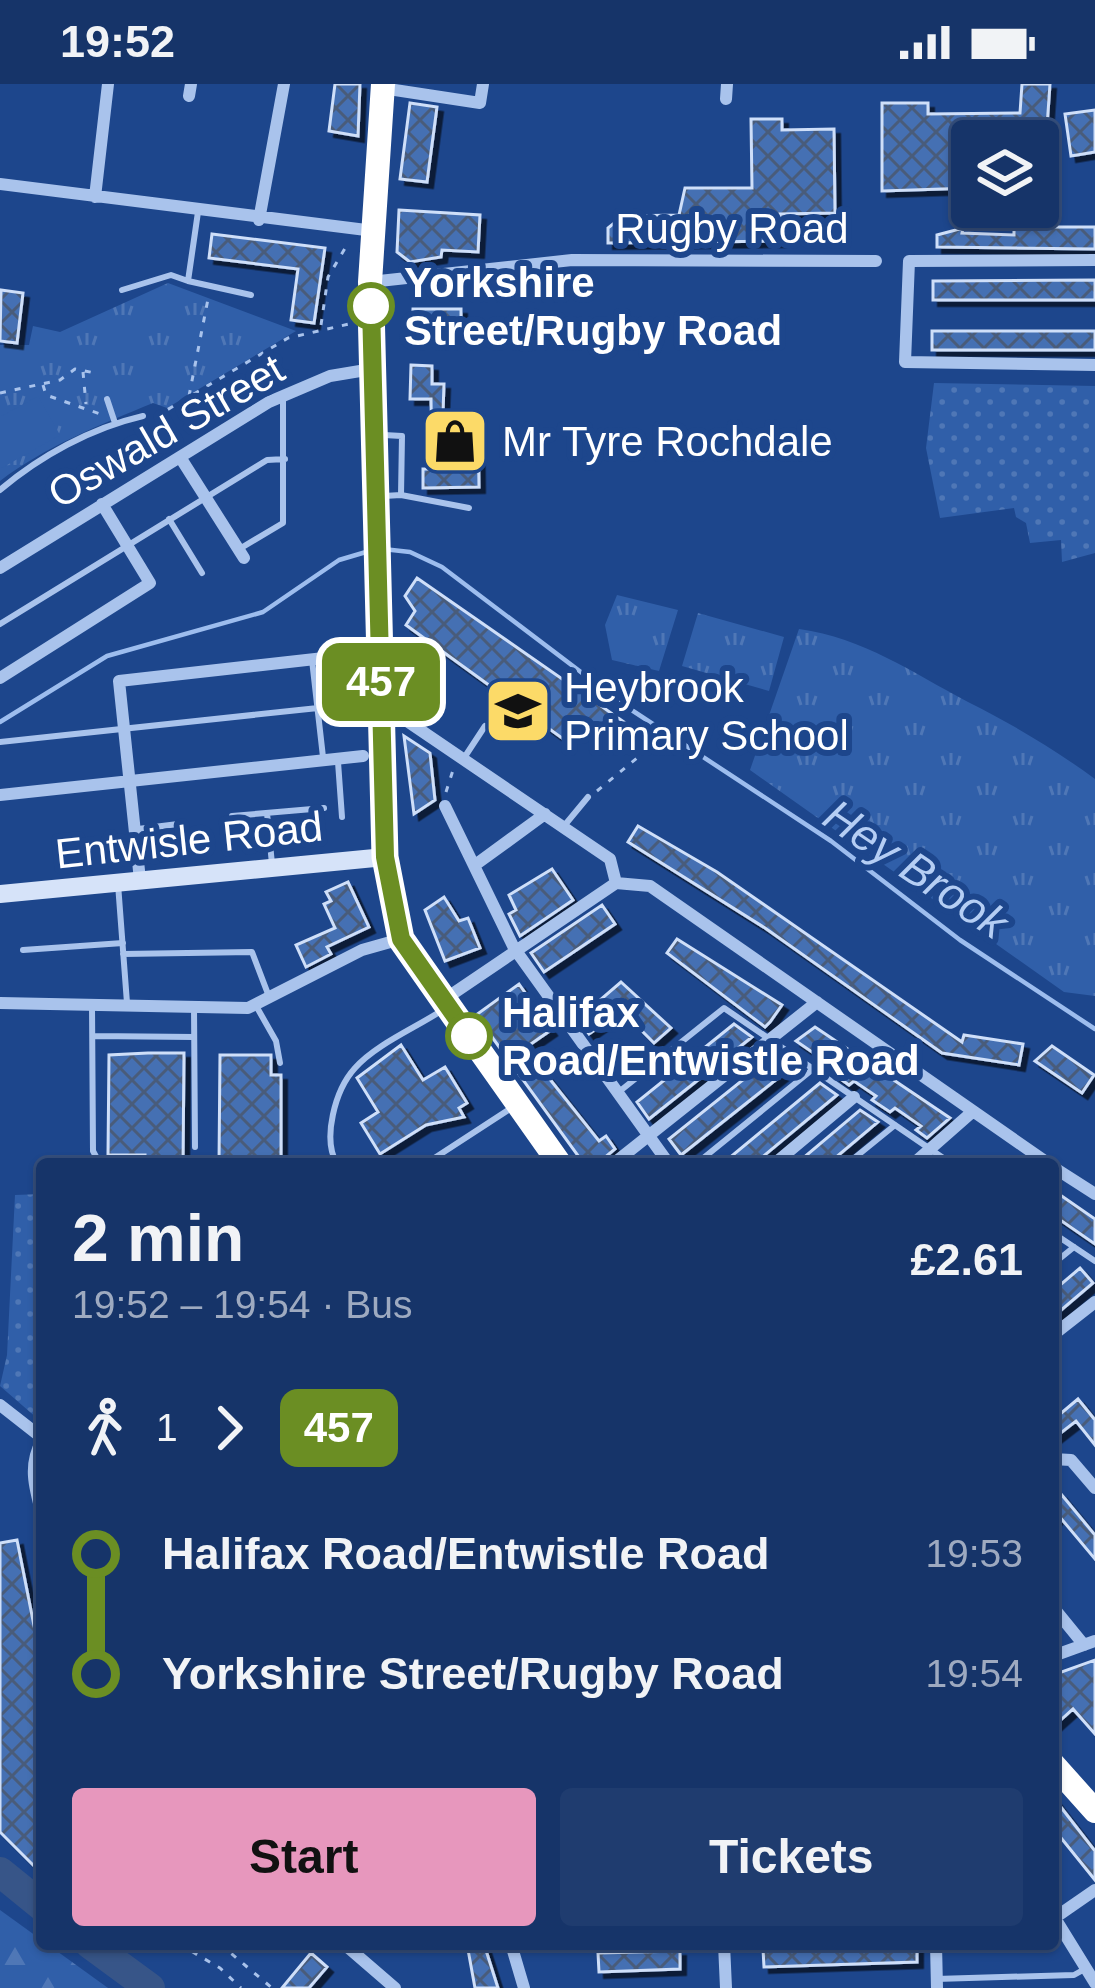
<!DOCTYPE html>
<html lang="en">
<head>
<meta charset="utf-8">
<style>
	:root { --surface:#163469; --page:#1f3c6f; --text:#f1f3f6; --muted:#9eaac0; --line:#354f7d; --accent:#e797bd }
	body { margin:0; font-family:Helvetica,sans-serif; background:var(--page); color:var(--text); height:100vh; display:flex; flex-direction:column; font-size:45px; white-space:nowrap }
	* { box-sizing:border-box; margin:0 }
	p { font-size:39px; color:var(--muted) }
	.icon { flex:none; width:66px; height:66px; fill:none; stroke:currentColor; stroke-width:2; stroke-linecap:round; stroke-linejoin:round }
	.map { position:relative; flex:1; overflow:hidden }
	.details { position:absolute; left:36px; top:1074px; width:1023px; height:792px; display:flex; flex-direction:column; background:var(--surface); border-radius:12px; box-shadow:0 3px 9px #0004,0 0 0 3px var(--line) }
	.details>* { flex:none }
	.badge { padding:0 24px; border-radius:18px; font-size:42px; line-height:78px }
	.fabs { position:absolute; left:951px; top:36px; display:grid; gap:24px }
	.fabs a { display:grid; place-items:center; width:108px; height:108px; border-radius:12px; background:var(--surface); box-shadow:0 3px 9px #0004,0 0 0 3px var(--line); font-size:60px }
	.map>.badge { position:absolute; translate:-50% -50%; box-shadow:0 0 0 6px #fff }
	.legs { display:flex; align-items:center; gap:18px; height:132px; padding:0 36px; font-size:39px }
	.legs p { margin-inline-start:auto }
	.headline { display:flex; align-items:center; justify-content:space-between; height:204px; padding:0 36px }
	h1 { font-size:66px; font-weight:600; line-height:90px }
	.cta { display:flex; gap:24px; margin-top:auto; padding:24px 36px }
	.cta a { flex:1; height:138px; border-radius:12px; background:var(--accent); color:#111; font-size:48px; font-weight:600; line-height:138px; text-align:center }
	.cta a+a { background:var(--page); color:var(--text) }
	ul { padding:0 36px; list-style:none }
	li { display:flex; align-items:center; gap:42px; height:120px; font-size:45px }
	li i { display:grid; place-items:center; width:18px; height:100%; margin:0 15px; background:currentColor }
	li i::after { content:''; width:30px; height:30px; margin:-15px; border:9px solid; border-radius:50%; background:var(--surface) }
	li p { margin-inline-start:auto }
	li:first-child i { background:linear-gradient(#0000 50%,currentColor 0) }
	li:last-child i { background:linear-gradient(currentColor 50%,#0000 0) }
	.status { display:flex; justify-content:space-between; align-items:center; height:84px; padding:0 60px; background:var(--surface); direction:ltr }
	.status svg { height:33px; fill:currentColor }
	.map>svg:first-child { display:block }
	.grass { fill:url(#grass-dots) }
	.forest { fill:url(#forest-firs) }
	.park { fill:url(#park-tufts) }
	.pitch { fill:#305fa9 }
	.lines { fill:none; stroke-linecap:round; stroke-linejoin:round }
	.stream { stroke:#9dbdee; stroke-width:4.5 }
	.river { stroke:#375588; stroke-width:30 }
	.building { fill:url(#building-cross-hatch); stroke:#cfdff9; stroke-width:3; filter:url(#shadow) }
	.path { stroke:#a9c3ec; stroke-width:3; stroke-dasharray:6 9; stroke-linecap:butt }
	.lane { stroke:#a9c3ec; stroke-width:6 }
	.street { stroke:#a9c3ec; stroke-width:12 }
	.secondary { stroke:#d6e3f9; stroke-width:18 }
	.highway { stroke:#fff; stroke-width:24 }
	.line-1-casing { stroke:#fff; stroke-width:27 }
	.line-1 { stroke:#6b8e23; stroke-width:18 }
	.stop-1-dot { fill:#fff; stroke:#6b8e23; stroke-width:6 }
	.labels { text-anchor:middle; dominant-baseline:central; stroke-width:12; stroke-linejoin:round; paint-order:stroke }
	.street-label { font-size:42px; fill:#fff; stroke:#1d468c }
	.stop-label { font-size:42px; font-weight:bold; fill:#fff; stroke:#1d468c; text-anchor:start }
	.poi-label { font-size:42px; fill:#fff; stroke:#1d468c; text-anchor:start }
	.water-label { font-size:45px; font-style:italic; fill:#b5cef4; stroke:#1d468c }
</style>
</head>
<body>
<div class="status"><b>19:52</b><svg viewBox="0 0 49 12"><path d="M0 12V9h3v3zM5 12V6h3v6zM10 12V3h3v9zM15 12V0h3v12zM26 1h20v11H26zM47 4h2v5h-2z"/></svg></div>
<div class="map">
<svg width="1095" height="1904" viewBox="0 0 1095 1904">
	<defs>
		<pattern id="grass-dots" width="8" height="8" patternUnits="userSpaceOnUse" patternTransform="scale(3)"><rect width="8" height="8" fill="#305fa9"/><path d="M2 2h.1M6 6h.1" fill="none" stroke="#4f77b6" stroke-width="1.8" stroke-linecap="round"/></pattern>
		<pattern id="forest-firs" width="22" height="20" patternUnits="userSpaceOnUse" patternTransform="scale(3)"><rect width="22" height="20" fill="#305fa9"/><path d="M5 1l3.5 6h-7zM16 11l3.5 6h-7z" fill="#4f77b6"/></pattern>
		<pattern id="park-tufts" width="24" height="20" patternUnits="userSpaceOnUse" patternTransform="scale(3)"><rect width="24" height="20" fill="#305fa9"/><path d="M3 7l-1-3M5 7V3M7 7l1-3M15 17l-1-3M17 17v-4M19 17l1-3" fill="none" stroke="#4f77b6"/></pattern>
		<pattern id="building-cross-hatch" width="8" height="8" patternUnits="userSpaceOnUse" patternTransform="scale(3)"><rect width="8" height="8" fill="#4570b3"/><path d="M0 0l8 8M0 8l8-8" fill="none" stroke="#495c7a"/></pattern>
		<filter id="shadow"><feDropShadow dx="5.5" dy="5.5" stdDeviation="0" flood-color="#0009"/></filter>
	</defs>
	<rect width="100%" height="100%" fill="#1d468c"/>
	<path class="grass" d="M 934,299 L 1095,302 L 1095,469 L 1062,478 L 1061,456 L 1030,459 L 1026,439 L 1016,433 L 1014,424 L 940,434 L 926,364 Z
		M 42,1110 L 42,1332 L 38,1335 L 0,1302 L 7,1271 L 15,1111 Z"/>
	<path class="forest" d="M 0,1826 L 108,1904 L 0,1904 Z"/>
	<path class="park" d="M 168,199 L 296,247 L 167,324 L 153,319 C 100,341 46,362 0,397 L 0,261 L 29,261 L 33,242 L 60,248 Z
		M 617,511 L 678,526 L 659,587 L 612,576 L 605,541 Z
		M 698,529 L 784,553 L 769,607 L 682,582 Z
		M 799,545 C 864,554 911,588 968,618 C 1014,641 1054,665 1095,695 L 1095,912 L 1064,908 L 750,686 Z"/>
	<path class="pitch" d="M 38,312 L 60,351 L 0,385 L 0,333 Z"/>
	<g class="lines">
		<path class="stream" d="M 383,465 L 410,468 L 442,483 L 627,623 L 831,757 L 960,856 L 1095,945
			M 0,638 L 107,572 L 263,528 L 339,476 L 366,468"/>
		<path class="river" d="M 0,1788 L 42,1822
			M 90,1860 L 150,1904"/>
	</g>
	<path class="building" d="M 335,0 L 360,0 L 358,52 L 329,47 Z
		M 1022,0 L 1050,0 L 1046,57 L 972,57 L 972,104 L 882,107 L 882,19 L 928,19 L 928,30 L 1020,29 Z
		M 410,19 L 437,23 L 427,98 L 400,95 Z
		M 1095,26 L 1095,68 L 1071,72 L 1065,30 Z
		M 751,35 L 782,35 L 782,46 L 834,45 L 835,129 L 780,130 L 781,157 L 608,159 L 608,144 L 623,132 L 679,131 L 685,104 L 752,104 Z
		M 399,126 L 480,131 L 478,168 L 442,166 L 441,173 L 410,178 L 397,168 Z
		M 1014,143 L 1095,143 L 1095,165 L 937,163 L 937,151 L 963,144 L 962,149 L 1014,151 Z
		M 212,150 L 325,164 L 314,239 L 291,236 L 298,185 L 209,174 Z
		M 1095,196 L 1095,216 L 933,216 L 933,197 Z
		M 1,206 L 23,209 L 17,259 L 0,257 Z
		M 413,225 L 461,225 L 461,247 L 412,247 Z
		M 932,247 L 1095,247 L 1095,266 L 932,266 Z
		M 411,281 L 432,282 L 432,300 L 444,300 L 443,329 L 478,328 L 479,403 L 423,404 L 423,385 L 432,385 L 431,315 L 410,315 Z
		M 417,494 L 627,640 L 613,660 L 580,637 L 566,657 L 406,541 L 415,527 L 405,512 Z
		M 404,652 L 430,669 L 435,716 L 414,730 Z
		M 638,742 L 717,788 L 962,958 L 964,951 L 1023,960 L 1019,981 L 942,969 L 765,844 L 628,758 Z
		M 552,785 L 573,816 L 520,852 L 509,830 L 516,826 L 509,811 Z
		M 348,798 L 369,843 L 327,863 L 331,870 L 306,883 L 296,861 L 335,844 L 324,820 L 331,817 L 326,808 Z
		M 444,813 L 459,837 L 468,834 L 480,864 L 445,877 L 425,826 Z
		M 602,821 L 615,840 L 544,888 L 531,869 Z
		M 677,855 L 782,921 L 770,938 L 765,943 L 667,869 Z
		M 621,898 L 671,944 L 654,959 L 622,927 L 589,950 L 578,935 Z
		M 519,900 L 551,946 L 525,964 L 599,1057 L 606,1052 L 615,1065 L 597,1080 L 584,1080 L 476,931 Z
		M 734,940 L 752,953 L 649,1035 L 637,1018 Z
		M 815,943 L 950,1034 L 927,1054 L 916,1046 L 921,1042 L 895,1024 L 890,1028 L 872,1016 L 876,1012 L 854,997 L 849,1001 L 832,989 L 837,985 L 796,957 Z
		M 401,961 L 423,996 L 445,983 L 467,1019 L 459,1024 L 464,1033 L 426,1041 L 380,1070 L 361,1039 L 378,1028 L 357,994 Z
		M 1052,962 L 1094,991 L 1082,1009 L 1035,977 Z
		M 148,969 L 184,969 L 183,1080 L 145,1080 L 145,1071 L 108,1071 L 109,971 Z
		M 220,971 L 271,971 L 271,991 L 281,991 L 281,1080 L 219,1080 Z
		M 769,975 L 782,991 L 681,1071 L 669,1055 Z
		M 820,999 L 837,1011 L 754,1080 L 722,1080 Z
		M 860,1026 L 878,1038 L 828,1080 L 796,1080 Z
		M 1053,1106 L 1095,1135 L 1095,1160 L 1053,1131 Z
		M 1080,1184 L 1093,1199 L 1053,1233 L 1053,1207 Z
		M 1078,1315 L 1095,1336 L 1095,1361 L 1076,1337 L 1053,1355 L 1053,1336 Z
		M 1061,1410 L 1095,1451 L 1095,1475 L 1059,1432 L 1053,1438 L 1053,1417 Z
		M 17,1456 L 42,1582 L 42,1790 L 0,1748 L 0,1459 Z
		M 1095,1576 L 1095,1650 L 1073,1625 L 1053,1643 L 1053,1591 Z
		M 1053,1713 L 1095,1767 L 1095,1796 L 1053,1744 Z
		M 467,1860 L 484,1860 L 498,1904 L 475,1904 Z
		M 917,1860 L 917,1878 L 764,1883 L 763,1865 Z
		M 680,1867 L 680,1885 L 599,1888 L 598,1869 Z
		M 311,1869 L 327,1883 L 309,1904 L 282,1904 Z"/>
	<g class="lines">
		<path class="path" d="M 321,241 L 328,193 L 347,161
			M 83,288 L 86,320
			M 43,301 L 46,311 L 100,330
			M 0,309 L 60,296 L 75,285 L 95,289
			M 189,312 L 208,215
			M 155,333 L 288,254 L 349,240
			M 597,707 L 660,655
			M 446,708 L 454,683
			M 179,1860 L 220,1884 L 241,1904
			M 220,1860 L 272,1904"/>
		<path class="lane" d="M 198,128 L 188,197 L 251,211
			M 122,206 L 171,191 L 188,197
			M 107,315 L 115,339
			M 384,351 L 402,352 L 401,411 L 384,412
			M 0,406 C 40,372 91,344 143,332
			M 401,411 L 469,424
			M 169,435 L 202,489
			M 241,464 L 283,439 L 283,315
			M 0,540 L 267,376 L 285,375
			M 312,576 L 323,673
			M 0,658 L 318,624
			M 464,674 L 485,642
			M 338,678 L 342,733
			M 267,729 L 272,780
			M 232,732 L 324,724
			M 564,742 L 588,713
			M 138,745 L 178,740
			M 118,800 L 127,919
			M 23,866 L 123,859
			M 123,870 L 252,868 L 268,910
			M 255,920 L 276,957 L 280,979
			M 92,922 L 93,1067 L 100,1080
			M 194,923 L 195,1063
			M 93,952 L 194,953
			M 620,1007 L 724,924 L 952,1080
			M 433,1075 L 513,1023
			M 337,1080 C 322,1055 335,1006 355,984 C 375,961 415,944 441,927
			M 696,1080 L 813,985
			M 847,1080 L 895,1041
			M 1053,1149 L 1095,1177
			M 1053,1180 L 1074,1163
			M 39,1356 C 23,1384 34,1411 42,1442
			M 936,1895 L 1074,1891 L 1083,1886"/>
		<path class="street" d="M 382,4 L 480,19 L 483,0
			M 189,12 L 191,0
			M 726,15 L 727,0
			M 0,100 L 374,147
			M 95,113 L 108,0
			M 259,136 L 284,0
			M 1095,176 L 909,177 L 905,278 L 1095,281
			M 370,198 L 572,176 L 876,177
			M 180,373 L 244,474
			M 0,484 L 269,318 L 330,292 L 372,285
			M 0,594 L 150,499 L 102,420
			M 407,637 L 610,775 L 616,799
			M 0,711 L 363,672
			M 445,722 L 514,864 L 669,1080
			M 475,781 L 545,730
			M 140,796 L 119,597 L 333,573
			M 445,915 L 616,799 L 650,802 L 1049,1080
			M 0,919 L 248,924 L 362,866 L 401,855
			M 613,1080 L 817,918
			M 774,1080 L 854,1013
			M 913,1080 L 971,1029
			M 1053,1083 L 1095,1110
			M 1053,1251 L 1095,1218
			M 0,1321 L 41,1353
			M 1053,1375 L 1071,1376 L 1095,1404
			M 1053,1523 L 1084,1561
			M 1053,1572 L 1095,1557
			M 1053,1831 L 1095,1899
			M 1053,1835 L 1095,1806
			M 344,1860 L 395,1904
			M 511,1860 L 524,1904
			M 724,1860 L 726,1904
			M 936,1860 L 937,1904"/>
		<path class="secondary" d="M 0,810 L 385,773"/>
		<path class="highway" d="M 383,0 L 370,198 L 385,773 L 401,855 L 560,1080
			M 1053,1680 L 1095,1727"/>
	</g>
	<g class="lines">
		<defs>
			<path id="line-1" d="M 371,222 L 385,773 L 401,855 L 469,952"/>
		</defs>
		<use href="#line-1" class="line-1-casing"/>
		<use href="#line-1" class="line-1"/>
	</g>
	<defs>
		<symbol id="shop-square" viewBox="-11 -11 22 22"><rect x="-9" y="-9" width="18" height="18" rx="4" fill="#fcda68" stroke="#1d468c"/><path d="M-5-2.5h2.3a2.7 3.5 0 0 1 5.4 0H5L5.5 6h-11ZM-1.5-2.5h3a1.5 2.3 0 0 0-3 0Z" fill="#111"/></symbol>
		<symbol id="school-square" viewBox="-11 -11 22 22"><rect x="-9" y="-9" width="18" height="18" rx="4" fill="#fcda68" stroke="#1d468c"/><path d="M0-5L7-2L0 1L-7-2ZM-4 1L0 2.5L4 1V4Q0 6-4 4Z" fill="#111"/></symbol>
	</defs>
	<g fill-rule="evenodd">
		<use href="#shop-square" x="417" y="319" width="76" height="76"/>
		<use href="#school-square" x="480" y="589" width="76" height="76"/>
	</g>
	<g class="stop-1-dot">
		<circle cx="371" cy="222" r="21"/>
		<circle cx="469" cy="952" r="21"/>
	</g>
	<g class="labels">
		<g class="street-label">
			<text x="732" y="144">Rugby Road</text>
			<text transform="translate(166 347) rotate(-30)">Oswald Street</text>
			<text transform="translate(189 756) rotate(-6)">Entwisle Road</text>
		</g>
		<g class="stop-label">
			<text x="404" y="198">Yorkshire<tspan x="404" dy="48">Street/Rugby Road</tspan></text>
			<text x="502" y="928">Halifax<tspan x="502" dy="48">Road/Entwistle Road</tspan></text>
		</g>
		<g class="poi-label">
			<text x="502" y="357">Mr Tyre Rochdale</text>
			<text x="564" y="603">Heybrook<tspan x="564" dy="48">Primary School</tspan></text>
		</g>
		<g class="water-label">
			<text transform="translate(916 785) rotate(34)">Hey Brook</text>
		</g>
	</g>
</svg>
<div class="fabs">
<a><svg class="icon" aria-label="layers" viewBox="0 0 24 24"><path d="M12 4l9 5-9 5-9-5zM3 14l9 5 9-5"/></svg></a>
</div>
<b class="badge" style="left:381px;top:598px;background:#6b8e23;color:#fff">457</b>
<section class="details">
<div class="headline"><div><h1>2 min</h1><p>19:52 – 19:54 · Bus</p></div><b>£2.61</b></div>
<div class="legs"><svg class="icon" aria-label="walk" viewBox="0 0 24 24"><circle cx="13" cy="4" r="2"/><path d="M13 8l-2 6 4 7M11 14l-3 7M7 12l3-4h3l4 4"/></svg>1<svg class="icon" aria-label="forward" viewBox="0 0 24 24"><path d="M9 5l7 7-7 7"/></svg><b class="badge" style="background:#6b8e23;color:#fff">457</b></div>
<ul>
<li><i style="color:#6b8e23"></i><b>Halifax Road/Entwistle Road</b><p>19:53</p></li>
<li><i style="color:#6b8e23"></i><b>Yorkshire Street/Rugby Road</b><p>19:54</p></li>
</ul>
<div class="cta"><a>Start</a><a>Tickets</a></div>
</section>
</div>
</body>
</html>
